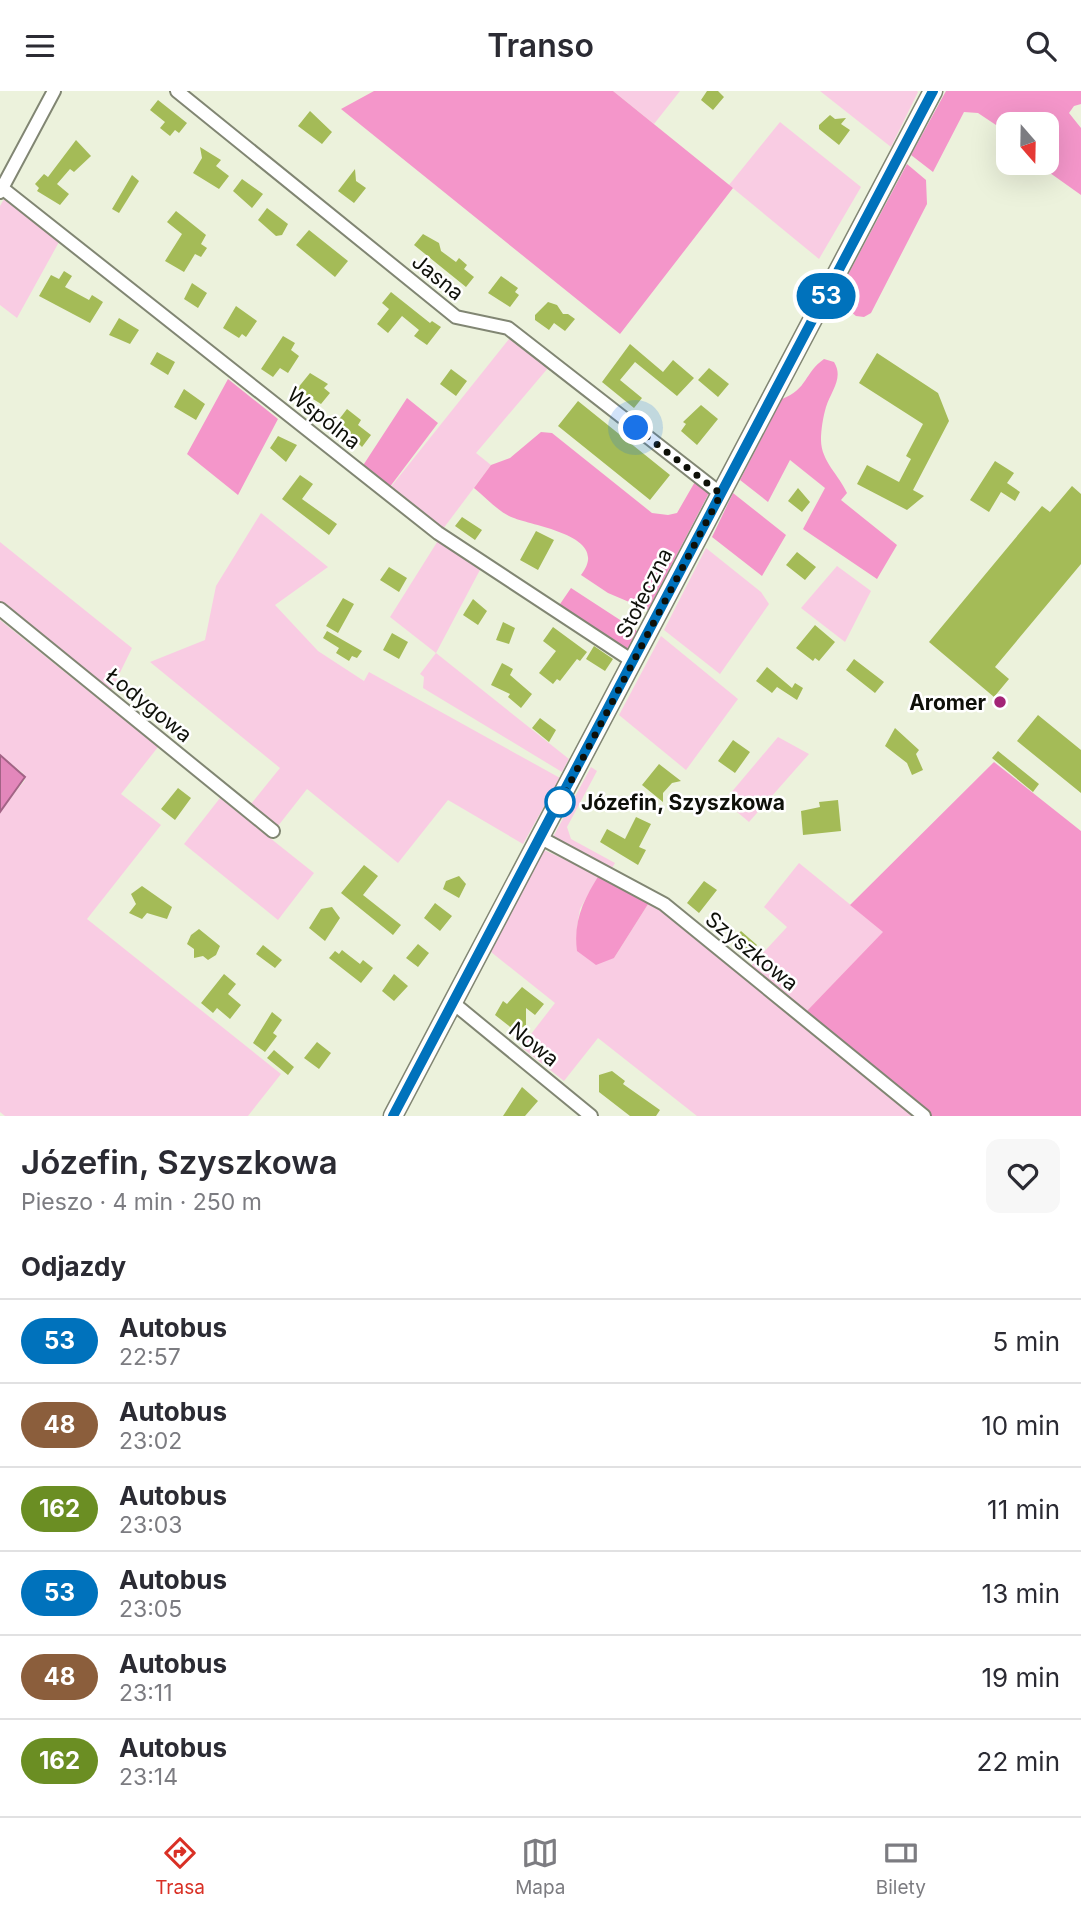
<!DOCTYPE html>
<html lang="pl">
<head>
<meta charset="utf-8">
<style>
	:root { --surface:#fff; --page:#f7f7f7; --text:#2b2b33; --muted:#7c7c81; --line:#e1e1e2; --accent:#d93025 }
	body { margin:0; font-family:Inter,sans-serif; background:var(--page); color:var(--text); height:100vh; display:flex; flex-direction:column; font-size:26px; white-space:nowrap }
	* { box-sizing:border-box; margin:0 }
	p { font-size:23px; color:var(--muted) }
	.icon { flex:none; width:38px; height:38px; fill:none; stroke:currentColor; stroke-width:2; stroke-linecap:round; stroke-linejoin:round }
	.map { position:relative; height:1025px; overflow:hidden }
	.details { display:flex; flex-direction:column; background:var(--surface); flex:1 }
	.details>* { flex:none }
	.badge { padding:0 14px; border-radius:23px; font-size:24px; line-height:46px }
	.needle { width:46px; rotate:160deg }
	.buttons { position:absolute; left:996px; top:21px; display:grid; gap:14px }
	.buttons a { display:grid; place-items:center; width:63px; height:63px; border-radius:14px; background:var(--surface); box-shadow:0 7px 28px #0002; font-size:35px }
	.you { position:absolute; width:35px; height:35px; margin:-18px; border:5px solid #fff; border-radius:50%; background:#1a73e8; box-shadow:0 0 0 10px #1a73e833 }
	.map>.badge { position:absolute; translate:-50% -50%; box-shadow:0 0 0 4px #fff }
	h2 { padding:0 21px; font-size:26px; line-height:63px }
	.round { display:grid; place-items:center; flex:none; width:74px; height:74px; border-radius:14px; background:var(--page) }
	.overview { display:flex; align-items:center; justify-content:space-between; height:119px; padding:0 21px }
	h1 { font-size:33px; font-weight:600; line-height:52px }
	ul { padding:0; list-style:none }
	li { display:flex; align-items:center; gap:21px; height:84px; padding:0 21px; border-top:2px solid var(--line) }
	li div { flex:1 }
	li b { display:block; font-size:26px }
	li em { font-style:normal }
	li .badge { min-width:77px; font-weight:700; text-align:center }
	header { display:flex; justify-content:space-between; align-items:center; height:91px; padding:0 21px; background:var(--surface); font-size:32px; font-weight:600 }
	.tab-bar { display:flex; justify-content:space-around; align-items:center; height:98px; border-top:2px solid var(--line); background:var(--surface); font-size:19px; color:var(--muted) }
	.tab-bar a { display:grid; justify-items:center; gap:4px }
	.tab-bar .on { color:var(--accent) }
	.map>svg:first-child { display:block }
	.green { fill:#f9cce3 }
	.forest { fill:#f496ca }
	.water { fill:#e387bb; stroke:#a36386; stroke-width:2 }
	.building { fill:#a4bb57 }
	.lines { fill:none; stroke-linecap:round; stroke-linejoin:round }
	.street-casing { stroke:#818673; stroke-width:16 }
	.secondary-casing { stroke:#818673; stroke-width:21 }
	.street { stroke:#fff; stroke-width:12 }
	.secondary { stroke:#fff; stroke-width:18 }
	.line-casing { stroke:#fff; stroke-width:16 }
	.line { stroke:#0072bc; stroke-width:10 }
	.walk { stroke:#0e1009; stroke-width:7; stroke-dasharray:0 12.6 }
	.poi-dot { fill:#a32476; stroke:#fff; stroke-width:2.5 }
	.stop-dot { fill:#fff; stroke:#0072bc; stroke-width:3.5 }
	.labels { text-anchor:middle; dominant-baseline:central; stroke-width:5; stroke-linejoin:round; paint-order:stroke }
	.street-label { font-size:21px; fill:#0e1009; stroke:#fff }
	.poi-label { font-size:21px; font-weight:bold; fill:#0e1009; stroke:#fff; text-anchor:end }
	.stop-label { font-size:21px; font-weight:bold; fill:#0e1009; stroke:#fff; text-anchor:start }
</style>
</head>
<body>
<header><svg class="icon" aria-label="menu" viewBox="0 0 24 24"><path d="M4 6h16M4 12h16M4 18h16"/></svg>Transo<svg class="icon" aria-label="search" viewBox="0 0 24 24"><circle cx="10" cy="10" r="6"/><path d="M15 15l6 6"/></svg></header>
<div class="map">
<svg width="1081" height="1025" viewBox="0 0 1081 1025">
	<rect width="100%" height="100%" fill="#ecf2dc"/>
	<path class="green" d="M 613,0 L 680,0 L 654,33 Z
		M 820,0 L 917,0 L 918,1 L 891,56 Z
		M 780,31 L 861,96 L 819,168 L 729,94 Z
		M 4,108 L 59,151 L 17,227 L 0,214 L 0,115 Z
		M 509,248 L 548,277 L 476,362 L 491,374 L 443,438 L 390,397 Z
		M 261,422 L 328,476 L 275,514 L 318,560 L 364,590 L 369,581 L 560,687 L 523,753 L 448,709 L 398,772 L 307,698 L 278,735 L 251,713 L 280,677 L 150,571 L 205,549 L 216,495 Z
		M 439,448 L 481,477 L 436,562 L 569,668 L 562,681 L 423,597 L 424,586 L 420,583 L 436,562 L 390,526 Z
		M 0,451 L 132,557 L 111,600 L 0,510 Z
		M 706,457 L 761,501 L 769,513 L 720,583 L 664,539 Z
		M 837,475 L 871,500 L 845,551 L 801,517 Z
		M 0,529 L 158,656 L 121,703 L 161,734 L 87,828 L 281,983 L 248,1025 L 5,1025 L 0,1021 L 0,721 L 25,689 L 23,682 L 0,664 Z
		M 661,545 L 738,608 L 686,679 L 619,624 Z
		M 778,646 L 809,663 L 749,731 L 724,710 Z
		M 591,676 L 597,680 L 567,736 L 571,748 L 615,772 L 612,777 L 553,746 Z
		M 220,707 L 314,782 L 278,829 L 184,753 Z
		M 544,759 L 599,784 L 580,818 L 577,836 L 614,867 L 650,810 L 913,1025 L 697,1025 L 598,947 L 564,990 L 521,956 L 555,912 L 491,861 Z
		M 799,772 L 884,841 L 805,922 L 750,876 L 787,836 L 764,816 Z"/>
	<path class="forest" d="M 374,0 L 613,0 L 733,97 L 620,243 L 341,18 Z
		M 946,0 L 1081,0 L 1081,13 L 1074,15 L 1069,22 L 1081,37 L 1081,104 L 1036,72 L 1046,72 L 1046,33 L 1008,33 L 1008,42 L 978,22 L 964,21 L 933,81 L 911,64 Z
		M 907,73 L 926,89 L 927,113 L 871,222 L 864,226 L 856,225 L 835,208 Z
		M 824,268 L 834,271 C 844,287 831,300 826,316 C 823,326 821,339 821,349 C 821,370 839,384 847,402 L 841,409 L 897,454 L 877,488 L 803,438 L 825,397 L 790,369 L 768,411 L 740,389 L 782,308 C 808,298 804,282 824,268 Z
		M 228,288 L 278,328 L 238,404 L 187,363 Z
		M 407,307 L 438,332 L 389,397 L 362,376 Z
		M 541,341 L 552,342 L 652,422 L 668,424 L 677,422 L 696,389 L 710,400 L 648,519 L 608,502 L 581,484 C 613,443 528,435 509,425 C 497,419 485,406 474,397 L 491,374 L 510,367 Z
		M 733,402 L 786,444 L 762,485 L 712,446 Z
		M 571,497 L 637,540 L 626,562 L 558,516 Z
		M 994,671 L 1081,740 L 1081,1025 L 931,1025 L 805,922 L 883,841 L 850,814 Z
		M 599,784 L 650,810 L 614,867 L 596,874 L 577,860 C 573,830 584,808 599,784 Z"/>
	<path class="water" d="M 0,664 L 25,686 L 0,721 Z"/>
	<path class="building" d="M 707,0 L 718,0 L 724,6 L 713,19 L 701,9 Z
		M 158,9 L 187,32 L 179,42 L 175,39 L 170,45 L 160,37 L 165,31 L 150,19 Z
		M 310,20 L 332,41 L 322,53 L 298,35 Z
		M 830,24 L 835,28 L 846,27 L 841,33 L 850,39 L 839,54 L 819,38 L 819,34 Z
		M 76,49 L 91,65 L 74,81 L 70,78 L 57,93 L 69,103 L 60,114 L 37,100 L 39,97 L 35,93 L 44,83 L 48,86 Z
		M 200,56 L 221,69 L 216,75 L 229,85 L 219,98 L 193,82 L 202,67 Z
		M 355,78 L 356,90 L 366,97 L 354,112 L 338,100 Z
		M 132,84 L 139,90 L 119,122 L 112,118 Z
		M 242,88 L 263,103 L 252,117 L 233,100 Z
		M 267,117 L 288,133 L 282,144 L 276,145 L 258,129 Z
		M 176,120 L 206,144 L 201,153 L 207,157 L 201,166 L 195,163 L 184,181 L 165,170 L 182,143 L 167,131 Z
		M 309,139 L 348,170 L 335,186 L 296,154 Z
		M 423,143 L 439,152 L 441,160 L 456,171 L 459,167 L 467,174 L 464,178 L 474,186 L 466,196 L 414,154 Z
		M 64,180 L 72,185 L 65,196 L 89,209 L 92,204 L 103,211 L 90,232 L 39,205 L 51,184 L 59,188 Z
		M 501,185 L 518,197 L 515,201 L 519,204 L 510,216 L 488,202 Z
		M 192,192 L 207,202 L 198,217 L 184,208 Z
		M 391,201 L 430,232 L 432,230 L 441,236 L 427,254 L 414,245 L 419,239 L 402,225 L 388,242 L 377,233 L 389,218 L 382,212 Z
		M 548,211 L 557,214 L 563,223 L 568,223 L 575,228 L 565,240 L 554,232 L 549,239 L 535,229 L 535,224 Z
		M 236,215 L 257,230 L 246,246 L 242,243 L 239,247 L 223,237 Z
		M 119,227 L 139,239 L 130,253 L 109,244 Z
		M 283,245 L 295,252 L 291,259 L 299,265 L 288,282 L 280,277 L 273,286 L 261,278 Z
		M 630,253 L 663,281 L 673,269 L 694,287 L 677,305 L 635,271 L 620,289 L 642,307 L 634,317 L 602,291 Z
		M 157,261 L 175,271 L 168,284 L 150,273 Z
		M 877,262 L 938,302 L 949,330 L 913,399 L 924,405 L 907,419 L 857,393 L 867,374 L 899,391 L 911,368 L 906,365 L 923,333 L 859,292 Z
		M 709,277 L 729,293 L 718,306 L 698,289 Z
		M 451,278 L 467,290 L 456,305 L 440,293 Z
		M 310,282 L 328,293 L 324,297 L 330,302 L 321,313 L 297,298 Z
		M 184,298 L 205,313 L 196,329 L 174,316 Z
		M 578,310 L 670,384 L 650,409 L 558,335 Z
		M 701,314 L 718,328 L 697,354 L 681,340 L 686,333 L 683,331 Z
		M 347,318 L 361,329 L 358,334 L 371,344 L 362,356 L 337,331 Z
		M 278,345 L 297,354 L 286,371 L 270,357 Z
		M 995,370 L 1014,382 L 1007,392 L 1020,401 L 1015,410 L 1001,401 L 989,421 L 970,409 Z
		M 300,384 L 313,393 L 302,408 L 337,433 L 329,444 L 282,408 Z
		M 1072,395 L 1081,403 L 1081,473 L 995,576 L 1009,588 L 994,606 L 929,551 L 1042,415 L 1050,421 Z
		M 798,397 L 810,411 L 802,421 L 788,410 Z
		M 462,426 L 482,439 L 475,449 L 455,435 Z
		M 536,440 L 554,449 L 538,479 L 520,469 Z
		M 797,461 L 816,476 L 805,489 L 786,474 Z
		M 389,476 L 407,487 L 399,501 L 380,489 Z
		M 343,507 L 354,513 L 338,542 L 326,535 Z
		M 473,508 L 487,520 L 478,534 L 463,524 Z
		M 503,531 L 515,537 L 509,553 L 496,549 Z
		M 815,534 L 835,551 L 819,570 L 815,567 L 813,570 L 796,557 Z
		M 553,536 L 587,561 L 580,570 L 577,568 L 560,590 L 557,588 L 553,593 L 539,582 L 556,560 L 543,550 Z
		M 327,540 L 362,560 L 357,567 L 352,565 L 349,570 L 336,562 L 339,557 L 323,547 Z
		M 392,542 L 408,551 L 399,568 L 383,559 Z
		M 594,555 L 613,568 L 605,580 L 586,568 Z
		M 854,568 L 884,591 L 875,602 L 846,579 Z
		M 502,572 L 513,578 L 510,584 L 532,603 L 521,617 L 508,606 L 510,603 L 491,594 Z
		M 767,576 L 792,597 L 795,592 L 803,597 L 797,609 L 777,596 L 772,602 L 756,590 Z
		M 1038,624 L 1081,659 L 1081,702 L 1017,650 Z
		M 540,627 L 556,639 L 549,651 L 532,637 Z
		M 895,637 L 919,659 L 916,663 L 923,679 L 912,684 L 907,672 L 885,655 Z
		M 733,649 L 750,661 L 735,682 L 718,670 Z
		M 998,660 L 1039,693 L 1033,701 L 992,667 Z
		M 659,673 L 681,690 L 672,692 L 663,702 L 663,711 L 642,694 Z
		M 178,697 L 191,707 L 175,729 L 161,718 Z
		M 838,709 L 841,740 L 803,744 L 801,720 L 820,716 L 819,711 Z
		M 636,726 L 651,733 L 639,756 L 646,759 L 638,774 L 600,751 L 607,738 L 625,748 Z
		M 364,774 L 378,785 L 363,804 L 401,834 L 393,844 L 341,802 Z
		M 459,785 L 466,793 L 459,807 L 443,798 L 446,790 Z
		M 704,790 L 717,799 L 699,822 L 687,812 Z
		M 142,795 L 172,816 L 167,828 L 147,822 L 142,828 L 129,822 L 136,813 L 131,803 Z
		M 435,812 L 452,825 L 440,840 L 424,827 Z
		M 332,816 L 340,827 L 325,850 L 309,837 L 321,818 Z
		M 199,838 L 220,855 L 216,864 L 208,869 L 203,865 L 194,867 L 194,858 L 187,853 L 191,844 Z
		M 741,840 L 757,854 L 747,865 L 731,851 Z
		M 418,853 L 429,862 L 418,876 L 406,867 Z
		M 263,854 L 282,869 L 275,877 L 256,863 Z
		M 342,859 L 360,873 L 363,869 L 373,877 L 361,892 L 329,867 L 335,860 L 339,863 Z
		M 224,883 L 236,893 L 228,903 L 241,914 L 230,928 L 217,917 L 213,922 L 201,912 Z
		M 394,883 L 408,895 L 394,910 L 382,900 Z
		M 522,896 L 544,913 L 535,924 L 526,917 L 526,935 L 514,939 L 495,924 L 503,910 L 507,913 Z
		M 272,921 L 282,929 L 273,942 L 277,945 L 265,961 L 253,952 Z
		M 317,951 L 331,962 L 319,978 L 304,967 Z
		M 274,959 L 294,976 L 288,984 L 267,967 Z
		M 612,980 L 625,990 L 623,993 L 660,1019 L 656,1025 L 630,1025 L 599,1001 L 599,984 Z
		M 522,996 L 538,1010 L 525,1025 L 503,1025 Z"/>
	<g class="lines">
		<defs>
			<path id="street" d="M 177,0 L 456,226 L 508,237 L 721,403
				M 2,97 L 438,442 L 634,571
				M 0,101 L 54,0
				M 0,518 L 273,740
				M 541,747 L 664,813 L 924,1025
				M 452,911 L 591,1025"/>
			<path id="secondary" d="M 393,1025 L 933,0"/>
		</defs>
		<use href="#street" class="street-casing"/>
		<use href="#secondary" class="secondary-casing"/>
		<use href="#street" class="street"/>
		<use href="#secondary" class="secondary"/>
	</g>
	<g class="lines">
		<defs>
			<path id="line" d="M 393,1025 L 933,0"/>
		</defs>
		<use href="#line" class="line-casing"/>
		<use href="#line" class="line"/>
		<path class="walk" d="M 560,711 L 721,403 L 636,337"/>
	</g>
	<circle class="poi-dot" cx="1000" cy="611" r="7"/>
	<circle class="stop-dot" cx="560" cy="711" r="14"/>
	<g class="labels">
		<g class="street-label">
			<text transform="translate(438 186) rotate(39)">Jasna</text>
			<text transform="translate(324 327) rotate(38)">Wspólna</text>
			<text transform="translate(644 502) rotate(-63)">Stołeczna</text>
			<text transform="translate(149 614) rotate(39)">Łodygowa</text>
			<text transform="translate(752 860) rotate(39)">Szyszkowa</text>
			<text transform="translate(534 953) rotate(39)">Nowa</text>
		</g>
		<g class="poi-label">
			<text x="986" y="611">Aromer</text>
		</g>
		<g class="stop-label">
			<text x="581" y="711">Józefin, Szyszkowa</text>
		</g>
	</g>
</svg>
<div class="buttons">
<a><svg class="needle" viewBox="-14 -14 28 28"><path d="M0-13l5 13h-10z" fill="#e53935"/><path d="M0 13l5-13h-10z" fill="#7c7c81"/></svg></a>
</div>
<div class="you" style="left:636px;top:337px"></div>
<b class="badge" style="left:826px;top:205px;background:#0072bc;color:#fff">53</b>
</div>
<section class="details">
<div class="overview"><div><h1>Józefin, Szyszkowa</h1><p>Pieszo · 4 min · 250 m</p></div><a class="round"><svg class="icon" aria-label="heart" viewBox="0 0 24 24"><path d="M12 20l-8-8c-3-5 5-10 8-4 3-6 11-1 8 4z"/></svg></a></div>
<h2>Odjazdy</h2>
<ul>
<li><span class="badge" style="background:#0072bc;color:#fff">53</span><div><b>Autobus</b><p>22:57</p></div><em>5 min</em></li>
<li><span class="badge" style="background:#8b5e3c;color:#fff">48</span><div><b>Autobus</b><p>23:02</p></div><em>10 min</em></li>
<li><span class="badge" style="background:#6b8e23;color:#fff">162</span><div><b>Autobus</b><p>23:03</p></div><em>11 min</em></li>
<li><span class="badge" style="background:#0072bc;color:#fff">53</span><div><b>Autobus</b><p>23:05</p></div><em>13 min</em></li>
<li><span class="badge" style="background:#8b5e3c;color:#fff">48</span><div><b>Autobus</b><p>23:11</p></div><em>19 min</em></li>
<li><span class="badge" style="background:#6b8e23;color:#fff">162</span><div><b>Autobus</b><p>23:14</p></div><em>22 min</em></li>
</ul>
</section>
<nav class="tab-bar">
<a class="on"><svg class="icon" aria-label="directions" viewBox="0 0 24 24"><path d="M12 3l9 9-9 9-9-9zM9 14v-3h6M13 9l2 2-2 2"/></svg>Trasa</a>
<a><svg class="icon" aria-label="map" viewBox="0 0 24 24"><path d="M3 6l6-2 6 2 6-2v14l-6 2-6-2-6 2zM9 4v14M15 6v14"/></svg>Mapa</a>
<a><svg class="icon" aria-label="tickets" viewBox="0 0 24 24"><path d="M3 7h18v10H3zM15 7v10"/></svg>Bilety</a>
</nav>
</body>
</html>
